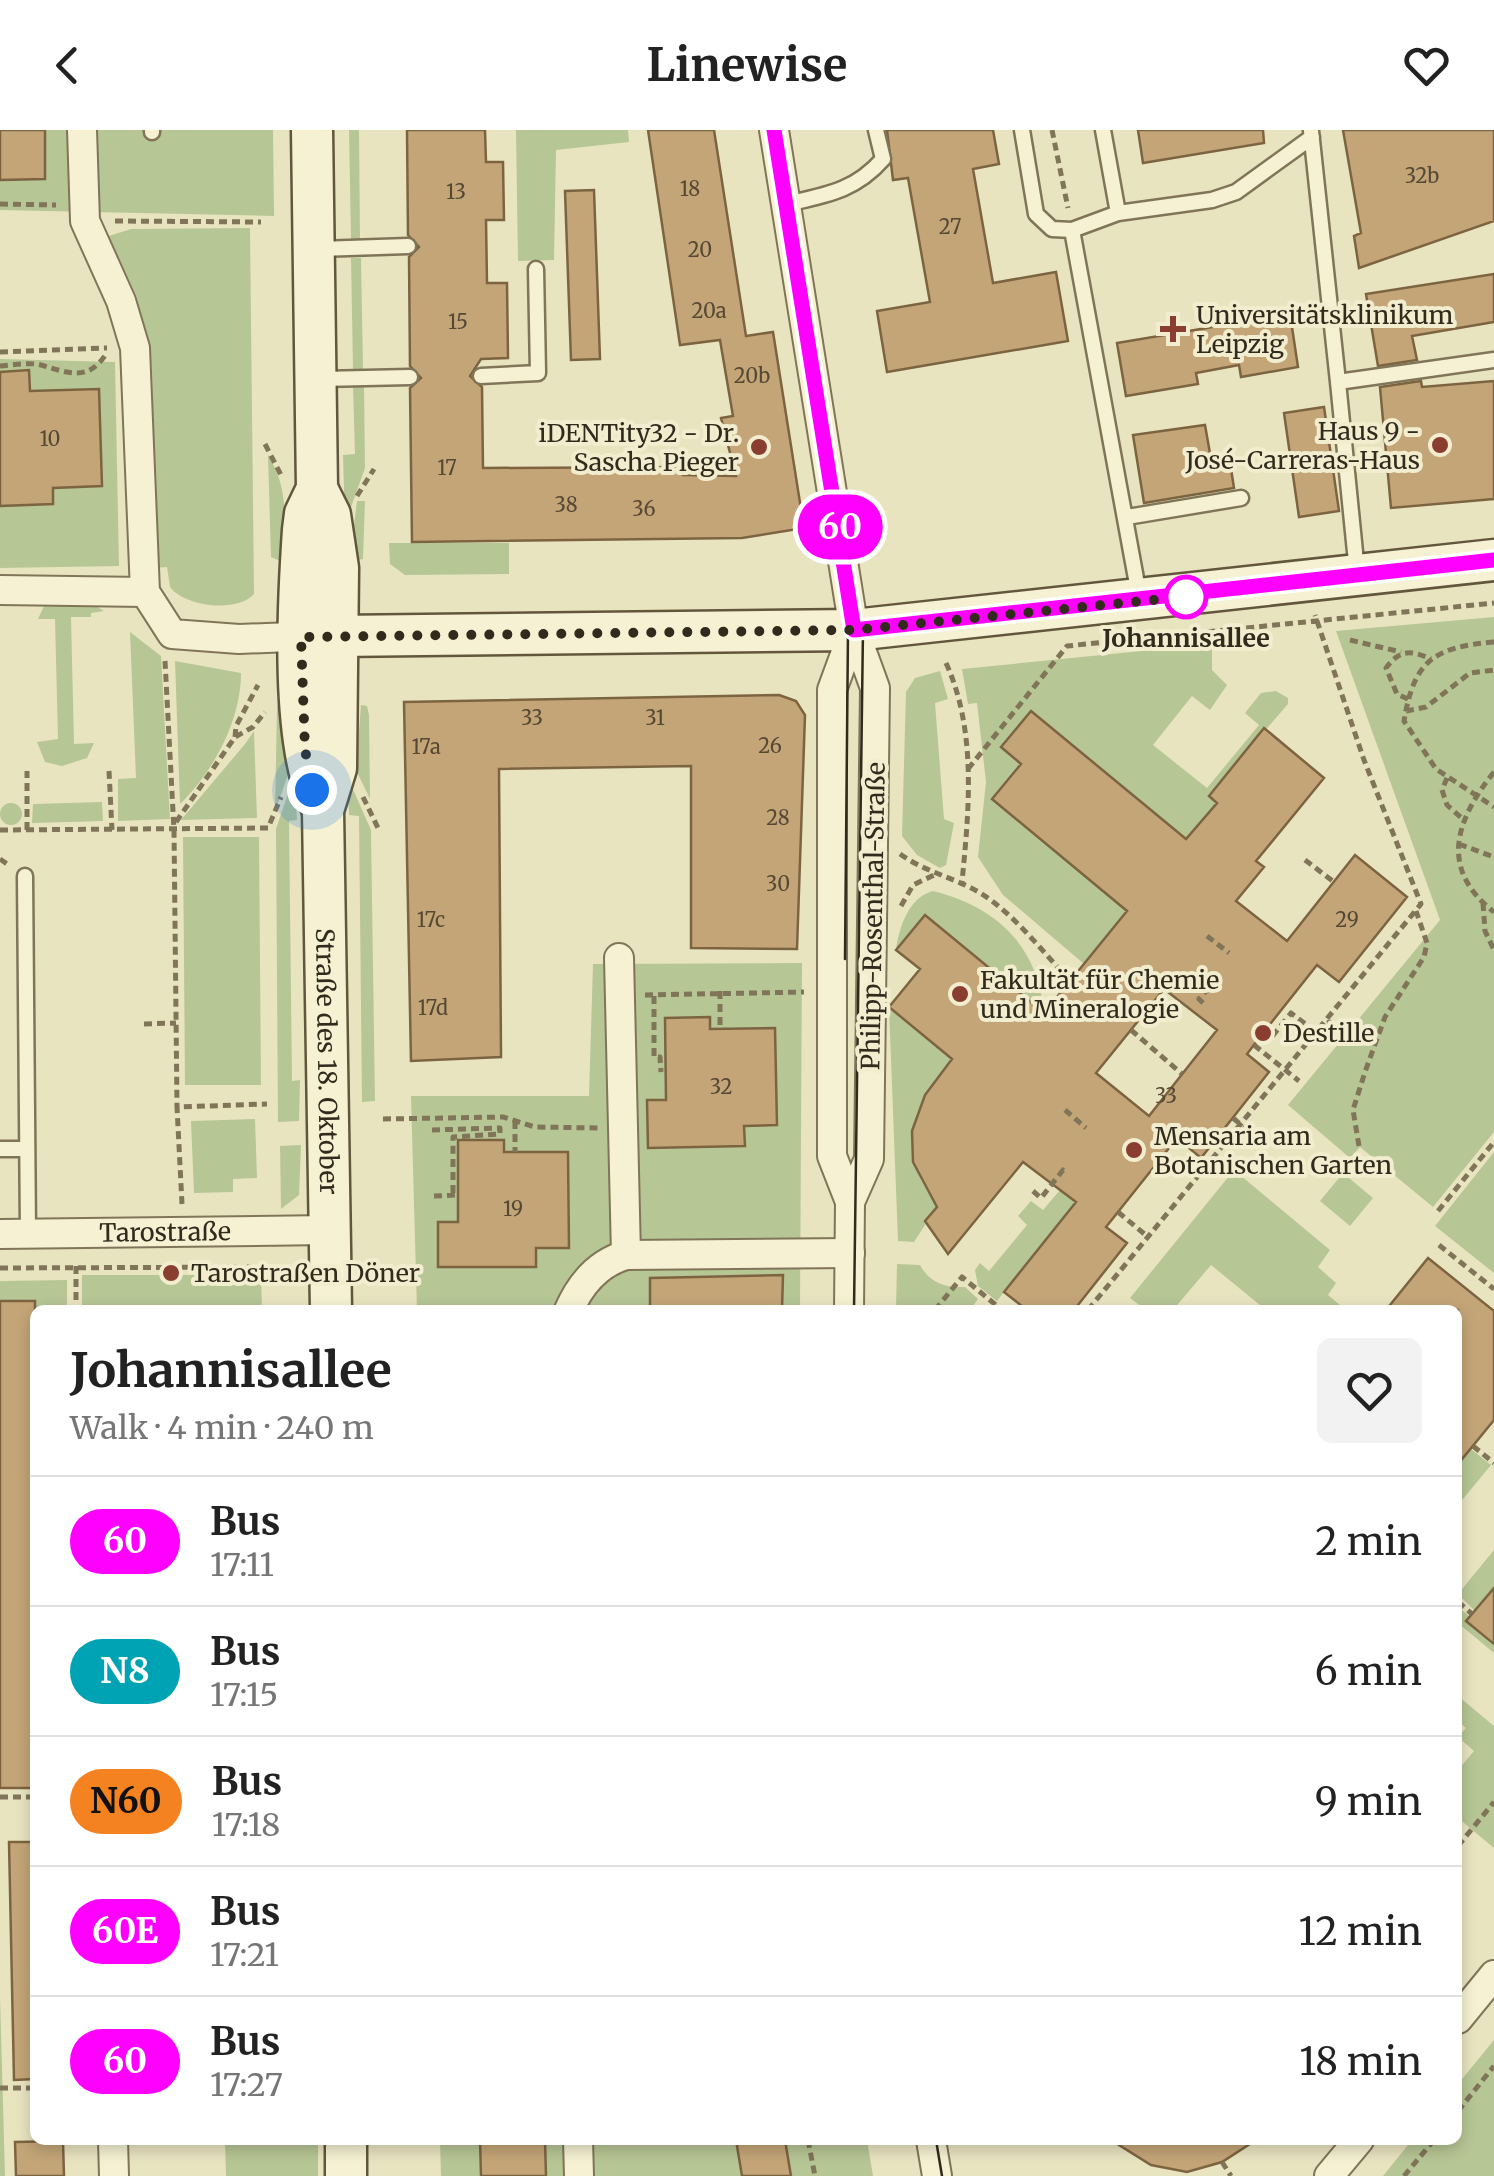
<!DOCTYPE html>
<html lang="en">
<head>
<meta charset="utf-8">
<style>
	:root { --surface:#fff; --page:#f2f2f2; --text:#222; --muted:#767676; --line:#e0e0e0 }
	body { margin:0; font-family:Merriweather,serif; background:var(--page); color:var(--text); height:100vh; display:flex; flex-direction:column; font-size:38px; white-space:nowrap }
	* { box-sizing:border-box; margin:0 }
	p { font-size:32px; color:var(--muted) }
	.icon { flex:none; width:55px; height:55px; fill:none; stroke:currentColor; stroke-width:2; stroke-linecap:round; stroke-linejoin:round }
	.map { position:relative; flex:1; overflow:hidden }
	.details { position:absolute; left:30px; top:1175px; width:1432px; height:840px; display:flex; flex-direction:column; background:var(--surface); border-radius:15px; box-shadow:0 5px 15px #0003 }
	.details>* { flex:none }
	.badge { padding:0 20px; border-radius:32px; font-size:35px; line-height:65px }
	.you { position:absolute; width:50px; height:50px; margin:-25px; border:8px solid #fff; border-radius:50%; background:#1a73e8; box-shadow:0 0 0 15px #1a73e833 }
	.map>.badge { position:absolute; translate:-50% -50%; box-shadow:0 0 0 5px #fff }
	.round { display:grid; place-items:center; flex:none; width:105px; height:105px; border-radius:15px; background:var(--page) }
	.overview { display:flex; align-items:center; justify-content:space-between; height:170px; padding:0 40px }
	h1 { font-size:48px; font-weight:700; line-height:75px }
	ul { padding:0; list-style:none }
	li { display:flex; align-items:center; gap:30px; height:130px; padding:0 40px; border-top:2px solid var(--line) }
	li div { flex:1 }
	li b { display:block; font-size:38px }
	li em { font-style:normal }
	li .badge { min-width:110px; font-weight:700; text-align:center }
	header { display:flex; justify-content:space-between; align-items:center; height:130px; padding:0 40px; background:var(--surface); font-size:45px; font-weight:700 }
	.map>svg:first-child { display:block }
	.green { fill:#b7c695 }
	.building { fill:#c4a578; stroke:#7d6441; stroke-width:2.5; fill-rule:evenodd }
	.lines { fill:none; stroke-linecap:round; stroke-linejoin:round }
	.lane-casing { stroke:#807559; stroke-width:19 }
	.street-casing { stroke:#807559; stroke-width:32 }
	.secondary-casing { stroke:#62563d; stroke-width:45 }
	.path { stroke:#807559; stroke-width:5; stroke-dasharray:8 5; stroke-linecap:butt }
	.lane { stroke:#f5f1d2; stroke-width:14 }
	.street { stroke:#f5f1d2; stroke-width:28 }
	.secondary { stroke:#f5f1d2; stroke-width:40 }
	.tram { stroke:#312a1d; stroke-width:2.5 }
	.line-casing { stroke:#fff; stroke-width:22 }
	.line { stroke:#f0f; stroke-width:15 }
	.walk { stroke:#312a1d; stroke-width:10; stroke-dasharray:0 18 }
	.poi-dot { fill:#8a3e2f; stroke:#f1edce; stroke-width:4 }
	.stop-dot { fill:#fff; stroke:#f0f; stroke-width:5 }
	.labels { text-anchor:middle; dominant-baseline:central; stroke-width:8; stroke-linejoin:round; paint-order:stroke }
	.number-label { font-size:20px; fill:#564934 }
	.poi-label { font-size:25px; fill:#312a1d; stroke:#f1edce; text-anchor:start }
	.stop-label { font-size:25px; font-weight:bold; fill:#312a1d; stroke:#f1edce }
	.street-label { font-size:25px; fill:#312a1d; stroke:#f1edce }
</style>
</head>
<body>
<header><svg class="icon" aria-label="back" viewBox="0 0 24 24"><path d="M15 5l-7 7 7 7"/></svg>Linewise<svg class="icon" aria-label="heart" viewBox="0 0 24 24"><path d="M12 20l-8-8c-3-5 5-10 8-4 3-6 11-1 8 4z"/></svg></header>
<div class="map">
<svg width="1494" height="2046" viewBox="0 0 1494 2046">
	<rect width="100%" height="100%" fill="#e9e4c0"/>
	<path class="green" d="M 0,0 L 273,0 L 274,86 L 0,80 Z
		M 349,0 L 359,0 L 360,109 L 351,109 Z
		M 516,0 L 628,0 L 629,12 L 556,20 L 554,130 L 518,131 Z
		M 250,98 L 254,464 C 237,483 185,477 170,457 L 167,437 L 155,438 L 152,238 L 136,165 L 109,106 L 131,99 Z
		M 351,128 L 361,128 L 363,240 L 353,240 Z
		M 0,229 L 115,232 L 119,436 L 0,438 Z
		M 353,256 L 364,257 L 365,338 L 345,394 L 343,325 L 355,324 Z
		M 268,325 C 290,361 285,391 280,431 L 271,427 Z
		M 357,371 L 365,371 L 363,429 L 357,430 L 354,395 Z
		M 389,413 L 509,413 L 509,444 L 405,445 L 390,434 Z
		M 45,474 L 92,474 L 104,481 L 91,483 L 91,487 L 71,487 L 74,614 L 94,613 L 87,628 L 62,636 L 45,632 L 37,612 L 58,609 L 55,489 L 38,489 Z
		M 1494,487 L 1494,1002 L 1433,1077 L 1360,1017 L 1350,1028 L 1288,975 L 1440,790 L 1336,501 Z
		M 130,502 L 161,526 L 170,689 L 118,691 L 118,649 L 136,648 Z
		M 1212,514 L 1212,540 L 1227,555 L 1210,580 L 1192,566 L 1153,615 L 1207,658 L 1259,595 L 1245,583 L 1261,563 L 1276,561 L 1288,568 L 1288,574 L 1209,665 L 1232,685 L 1219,700 L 1204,688 L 1186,709 L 1031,582 L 1002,617 L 1021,634 L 992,670 L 1127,781 L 1084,834 L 1003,765 L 978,727 L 986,652 L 977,573 L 968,574 L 962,539 Z
		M 175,531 L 241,543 C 241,590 214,641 180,674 Z
		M 940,541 L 948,569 L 935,573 L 944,689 L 954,693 L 946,735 L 940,738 L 917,725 L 902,706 L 906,562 L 915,548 Z
		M 287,571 L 291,636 L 275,682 L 277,577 L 278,572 Z
		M 361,575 L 367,576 L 369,585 L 370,669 L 356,640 Z
		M 254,601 L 257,688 L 181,690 L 245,614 Z
		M 295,643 L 297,690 L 289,691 L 292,951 L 300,950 L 299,991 L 278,992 L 276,699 Z
		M 348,648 L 371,700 L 375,971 L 362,972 L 359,686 L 349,685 Z
		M 102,672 L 103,691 L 32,693 L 33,674 Z
		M0 684a11 11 0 1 1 22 0a11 11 0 1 1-22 0Z
		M 183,707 L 259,707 L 261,955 L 185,955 Z
		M 933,761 C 997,777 1038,816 1044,883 L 925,785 L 896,820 C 899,797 909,767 933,761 Z
		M 802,833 L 800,1180 L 417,1180 L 411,966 L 589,966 L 593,834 Z
		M 889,877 L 983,954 L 933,955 C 903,992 907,1041 938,1075 L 914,1112 L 898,1111 Z
		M 255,989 L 257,1048 L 233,1049 L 233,1062 L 194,1063 L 191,991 Z
		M 301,1015 L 299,1065 L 281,1079 L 280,1016 Z
		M 1494,1022 L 1494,1143 L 1435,1096 Z
		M 1234,1040 L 1330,1120 L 1318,1137 L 1336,1153 L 1328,1165 L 1346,1180 L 1266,1180 L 1211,1135 L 1173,1180 L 1146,1180 L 1130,1168 Z
		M 1343,1043 L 1373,1068 L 1350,1096 L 1320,1071 Z
		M 1060,1060 L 1075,1072 L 997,1171 L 978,1156 L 975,1140 L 980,1133 L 989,1141 L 1027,1095 L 1018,1086 L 1031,1071 L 1043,1080 Z
		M 897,1134 L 920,1135 C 930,1153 945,1158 965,1157 L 978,1169 L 970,1180 L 896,1180 Z
		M 82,1145 L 261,1145 L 262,1180 L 82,1180 Z
		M 67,1150 L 67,1180 L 36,1180 L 35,1171 L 0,1171 L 0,1151 Z
		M 1471,1319 L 1491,1335 L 1458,1375 L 1458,1335 Z
		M 1494,1420 L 1494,1458 L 1475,1481 L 1458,1464 Z
		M 1458,1477 L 1470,1487 L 1466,1492 L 1494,1514 L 1494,1523 L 1458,1493 Z
		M 1458,1566 L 1494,1596 L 1494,1718 L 1458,1688 L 1458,1640 L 1474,1621 L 1458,1607 L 1466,1598 L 1458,1591 Z
		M 0,1866 L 5,2046 L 0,2046 Z
		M 1494,1910 L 1494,2046 L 1383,2046 L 1412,2010 L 1458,2010 L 1458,1954 Z
		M 225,2010 L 318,2010 L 318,2046 L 226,2046 Z
		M 440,2010 L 867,2010 L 873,2046 L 441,2046 Z"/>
	<path class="building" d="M 0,0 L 45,0 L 45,49 L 0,50 Z
		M 407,0 L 485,0 L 486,32 L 503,32 L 504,90 L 486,90 L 487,153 L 507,153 L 508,228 L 481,229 L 470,246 L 482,257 L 483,338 L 683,337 L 683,345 L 736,346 L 721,288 L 733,286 L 720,210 L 680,215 L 648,0 L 714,0 L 746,206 L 773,202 L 804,398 L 742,408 L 412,412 L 410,258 L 421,248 L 410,236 L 409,127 L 419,117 L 408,105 Z
		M 887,0 L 993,0 L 999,34 L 973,39 L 993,153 L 1056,142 L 1068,211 L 887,242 L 877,181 L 930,172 L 908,48 L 893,50 Z
		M 1138,0 L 1263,0 L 1264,13 L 1143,33 Z
		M 1343,0 L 1494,0 L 1494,91 L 1359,138 L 1354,106 L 1361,103 Z
		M 594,60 L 600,229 L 571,230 L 565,61 Z
		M 1494,144 L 1494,192 L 1412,206 L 1417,230 L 1378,236 L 1366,164 Z
		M 1290,184 L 1298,237 L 1241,247 L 1239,235 L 1196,243 L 1198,254 L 1126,266 L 1117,213 Z
		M 29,240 L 30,261 L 99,259 L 102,356 L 53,358 L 53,374 L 0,376 L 0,242 Z
		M 1421,251 L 1422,257 L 1494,251 L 1494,369 L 1391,378 L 1380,257 Z
		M 1324,277 L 1339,381 L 1299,387 L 1284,283 Z
		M 1205,295 L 1211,329 L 1229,326 L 1234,358 L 1144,373 L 1133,305 Z
		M 779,565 L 796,571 L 805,585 L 797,819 L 691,818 L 691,636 L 499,639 L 501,927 L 411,931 L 404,572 Z
		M 1031,581 L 1186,709 L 1217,673 L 1209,666 L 1264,598 L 1324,648 L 1256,731 L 1264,737 L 1236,771 L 1287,811 L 1355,725 L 1407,767 L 1339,852 L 1317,835 L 1263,903 L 1247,924 L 1269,942 L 1201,1028 L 1177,1008 L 1106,1097 L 1127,1113 L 1074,1180 L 1027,1180 L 1004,1162 L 1076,1072 L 1023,1032 L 948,1124 L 925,1091 L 937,1077 L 913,1032 L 912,1001 L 925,965 L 952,929 L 889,877 L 920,839 L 896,820 L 925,785 L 1044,883 L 1127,781 L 992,669 L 1021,634 L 1001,617 ZM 1164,859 L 1217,900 L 1149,986 L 1096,943 Z
		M 710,887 L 710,899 L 775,898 L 777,995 L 744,996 L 745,1016 L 648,1018 L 647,970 L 666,970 L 665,888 Z
		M 458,1010 L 504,1010 L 504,1022 L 568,1022 L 569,1118 L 536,1118 L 536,1137 L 438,1137 L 438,1092 L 458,1092 Z
		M 1428,1128 L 1494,1181 L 1494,1290 L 1458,1334 L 1458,1180 L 1386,1180 Z
		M 783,1145 L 782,1180 L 650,1180 L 650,1148 Z
		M 0,1171 L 35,1171 L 35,1658 L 0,1658 Z
		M 1494,1458 L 1494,1514 L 1466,1491 Z
		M 9,1712 L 35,1712 L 35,1949 L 14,1950 Z
		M 480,2010 L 545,2010 L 546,2046 L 481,2046 Z
		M 736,2010 L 785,2010 L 791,2046 L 742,2046 Z
		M 1111,2010 L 1256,2010 L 1222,2032 L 1187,2042 L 1151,2035 Z
		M 63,2011 L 64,2046 L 16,2046 L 15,2012 Z"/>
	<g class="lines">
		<defs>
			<path id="lane" d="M 152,0 L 152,2
				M 1022,0 L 1036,84 L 1052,99 L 1072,100
				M 1103,0 L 1118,83
				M 1311,1 L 1338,252
				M 786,74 C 826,65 855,61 883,29 L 876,0
				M 319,119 L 408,116
				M 481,246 L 538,243 L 536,139
				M 321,249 L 410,247
				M 1127,387 L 1241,368
				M 1357,442 L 1338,252 L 1494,230
				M 1139,465 L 1072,100 L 1118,83 L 1212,70 L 1236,62 L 1312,7
				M 25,746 L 28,1103
				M 0,1019 L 27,1019"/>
			<g id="street">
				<path d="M 82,0 L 85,91 L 121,171 L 135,218 L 145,462 L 172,504 L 239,509 L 316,506"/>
				<path d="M 774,0 L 854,500 L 875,558 L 869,1029 L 850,1072"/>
				<path d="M 0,460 L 145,462"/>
				<path d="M 619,828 L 626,1125"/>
				<path id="s1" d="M 0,1104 L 330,1100"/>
				<path d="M 569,1180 C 580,1155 598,1133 626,1125 L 850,1123"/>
				<path d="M 849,1180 L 850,1072 L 832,1026 L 832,560 L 854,500"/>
				<path d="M 1458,1889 L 1494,1845"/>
				<path d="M 113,2010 L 114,2046"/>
				<path d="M 578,2010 L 579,2046"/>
				<path d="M 931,2010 L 937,2046"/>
				<path d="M 1329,2046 L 1359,2010"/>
			</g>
			<g id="secondary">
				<path d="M 312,0 L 317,359 L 305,384 L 303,400 C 298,474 290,616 323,680"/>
				<path id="s2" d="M 317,359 L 330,385 L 338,438 L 336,638 L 323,680 L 331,1180"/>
				<path d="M 337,506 L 854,500 L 1494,430"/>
				<path d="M 346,2010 L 346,2046"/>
			</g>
		</defs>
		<use href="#lane" class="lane-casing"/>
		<use href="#street" class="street-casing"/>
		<use href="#secondary" class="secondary-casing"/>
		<path class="path" d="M 1052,0 L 1068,78
			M 0,74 L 56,75
			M 115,91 L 261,92
			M 0,222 L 107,218
			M 0,236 C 13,235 30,232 41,235 C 69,243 88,252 106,224
			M 265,314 L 282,347
			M 357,366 L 374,339
			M 1350,510 L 1401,522
			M 1494,512 C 1433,517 1414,531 1404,591 L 1436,639 L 1494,677
			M 165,531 L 174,700 L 177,977
			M 946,533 C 977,601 969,680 962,752
			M 1408,569 L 1397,564 L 1386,538 C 1400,519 1411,520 1431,529
			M 1406,581 L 1426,577 L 1470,543 L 1494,540
			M 235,607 L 236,596 L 258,555
			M 968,639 L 1067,516 L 1494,473
			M 109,641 L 112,700
			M 1494,642 C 1455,691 1439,739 1494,782
			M 1447,648 L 1442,660 L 1447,675 L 1465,691
			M 363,667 L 379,700
			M 176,692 L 235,607 L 253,597 L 265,582
			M 0,700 L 268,698 L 281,667
			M 27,700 L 27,641
			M 1459,714 L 1494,727
			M 900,724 C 929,745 964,749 992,771 C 1021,793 1045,824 1070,851
			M 0,729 L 10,736
			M 1305,730 L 1334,752
			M 1483,773 L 1485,801 L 1494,820
			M 901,776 L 913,755 L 934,745
			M 1207,806 L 1229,823
			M 720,861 L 720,899
			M 645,865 L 804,862
			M 654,866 L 654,927 L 660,927 L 661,942
			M 1203,873 L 1199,869 L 1214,852 L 1209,848
			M 1329,890 L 1332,912
			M 144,894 L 176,893
			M 1131,900 L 1182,944
			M 1263,903 L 1270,909 L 1291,883 L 1316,902
			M 1254,915 L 1299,951
			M 1065,980 L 1086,998
			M 1233,988 L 1254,1006
			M 383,989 L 503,987 L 535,997 L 598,998
			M 515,991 L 515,1022
			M 432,1000 L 500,998 L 500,1004 L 453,1007 L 453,1065
			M 1359,1016 L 1353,980 L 1365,942 L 1385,887 L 1424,827 L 1427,813 L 1416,781
			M 1033,1061 L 1041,1068 L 1063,1040 L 1067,1043
			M 434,1066 L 458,1065
			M 182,1074 L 177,977 L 267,974
			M 1438,1081 L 1494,1012
			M 1118,1082 L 1148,1107
			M 1439,1115 L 1494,1159
			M 76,1136 L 76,1180
			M 0,1138 L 270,1137
			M 935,1180 L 962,1147 L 1002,1180
			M 1088,1180 L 1421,774 L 1364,630 L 1315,485
			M 1473,1316 L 1494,1333
			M 1458,1472 L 1472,1484
			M 0,1667 L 35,1667
			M 1458,1716 L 1494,1672
			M 0,1958 L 35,1958
			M 1458,1981 L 1494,1936
			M 808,2010 L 815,2046
			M 1222,2032 L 1231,2046
			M 1404,2046 L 1434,2010"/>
		<use href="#lane" class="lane"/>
		<use href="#street" class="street"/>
		<use href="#secondary" class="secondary"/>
		<path class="tram" d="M 781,0 L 863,499 L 854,1180
			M 819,316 L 848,500 L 845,829
			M 936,2010 L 942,2046"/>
	</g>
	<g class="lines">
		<defs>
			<path id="line" d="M 774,0 L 854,500 L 1494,430"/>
		</defs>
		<use href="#line" class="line-casing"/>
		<use href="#line" class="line"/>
		<path class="walk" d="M 312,660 L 305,619 L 301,507 L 854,500 L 1193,466 L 1186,467"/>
	</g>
	<g class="poi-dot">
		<path d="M1168 184h10v10h10v10h-10v10h-10v-10h-10v-10h10z"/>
		<circle cx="1440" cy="315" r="10"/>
		<circle cx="759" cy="317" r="10"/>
		<circle cx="960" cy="864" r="10"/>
		<circle cx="1263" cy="903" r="10"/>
		<circle cx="1134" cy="1020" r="10"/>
		<circle cx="171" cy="1143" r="10"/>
	</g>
	<circle class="stop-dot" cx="1186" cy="467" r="20"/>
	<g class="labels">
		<g class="number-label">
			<text x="1422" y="45">32b</text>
			<text x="690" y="58">18</text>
			<text x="456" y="61">13</text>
			<text x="950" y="96">27</text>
			<text x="700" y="119">20</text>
			<text x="709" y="180">20a</text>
			<text x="458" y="191">15</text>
			<text x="752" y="245">20b</text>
			<text x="50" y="308">10</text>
			<text x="447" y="337">17</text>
			<text x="566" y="374">38</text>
			<text x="644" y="378">36</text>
			<text x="532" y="587">33</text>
			<text x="655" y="587">31</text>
			<text x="770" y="615">26</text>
			<text x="426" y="616">17a</text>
			<text x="778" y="687">28</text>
			<text x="778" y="753">30</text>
			<text x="431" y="789">17c</text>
			<text x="1347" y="789">29</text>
			<text x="433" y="877">17d</text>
			<text x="721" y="956">32</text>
			<text x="1166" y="965">33</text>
			<text x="513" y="1078">19</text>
		</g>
		<g class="poi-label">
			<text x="1196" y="185">Universitätsklinikum<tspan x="1196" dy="29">Leipzig</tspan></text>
			<text x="1420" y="301" text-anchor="end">Haus 9 -<tspan x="1420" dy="29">José-Carreras-Haus</tspan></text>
			<text x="739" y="303" text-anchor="end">iDENTity32 - Dr.<tspan x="739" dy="29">Sascha Pieger</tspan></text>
			<text x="980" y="850">Fakultät für Chemie<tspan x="980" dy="29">und Mineralogie</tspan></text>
			<text x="1283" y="903">Destille</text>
			<text x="1154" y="1006">Mensaria am<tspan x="1154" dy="29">Botanischen Garten</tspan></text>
			<text x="191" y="1143">Tarostraßen Döner</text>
		</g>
		<g class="stop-label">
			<text x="1186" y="508">Johannisallee</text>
		</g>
		<g class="street-label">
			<text transform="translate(873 786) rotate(-89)">Philipp-Rosenthal-Straße</text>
			<text stroke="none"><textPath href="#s2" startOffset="578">Straße des 18. Oktober</textPath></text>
			<text stroke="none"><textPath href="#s1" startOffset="165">Tarostraße</textPath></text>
		</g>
	</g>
</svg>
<div class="you" style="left:312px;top:660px"></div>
<b class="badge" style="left:840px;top:397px;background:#f0f;color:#fff">60</b>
<section class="details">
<div class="overview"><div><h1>Johannisallee</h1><p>Walk · 4 min · 240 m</p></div><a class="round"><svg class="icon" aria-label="heart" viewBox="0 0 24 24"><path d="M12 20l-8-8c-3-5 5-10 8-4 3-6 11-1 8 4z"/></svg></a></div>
<ul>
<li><span class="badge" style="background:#f0f;color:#fff">60</span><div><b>Bus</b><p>17:11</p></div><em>2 min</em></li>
<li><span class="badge" style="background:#00a3b4;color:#fff">N8</span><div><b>Bus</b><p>17:15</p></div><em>6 min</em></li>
<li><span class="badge" style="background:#f58220;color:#111">N60</span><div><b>Bus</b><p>17:18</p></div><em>9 min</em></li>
<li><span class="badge" style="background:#f0f;color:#fff">60E</span><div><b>Bus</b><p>17:21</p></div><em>12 min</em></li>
<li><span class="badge" style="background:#f0f;color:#fff">60</span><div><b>Bus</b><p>17:27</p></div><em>18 min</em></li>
</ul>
</section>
</div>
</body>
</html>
